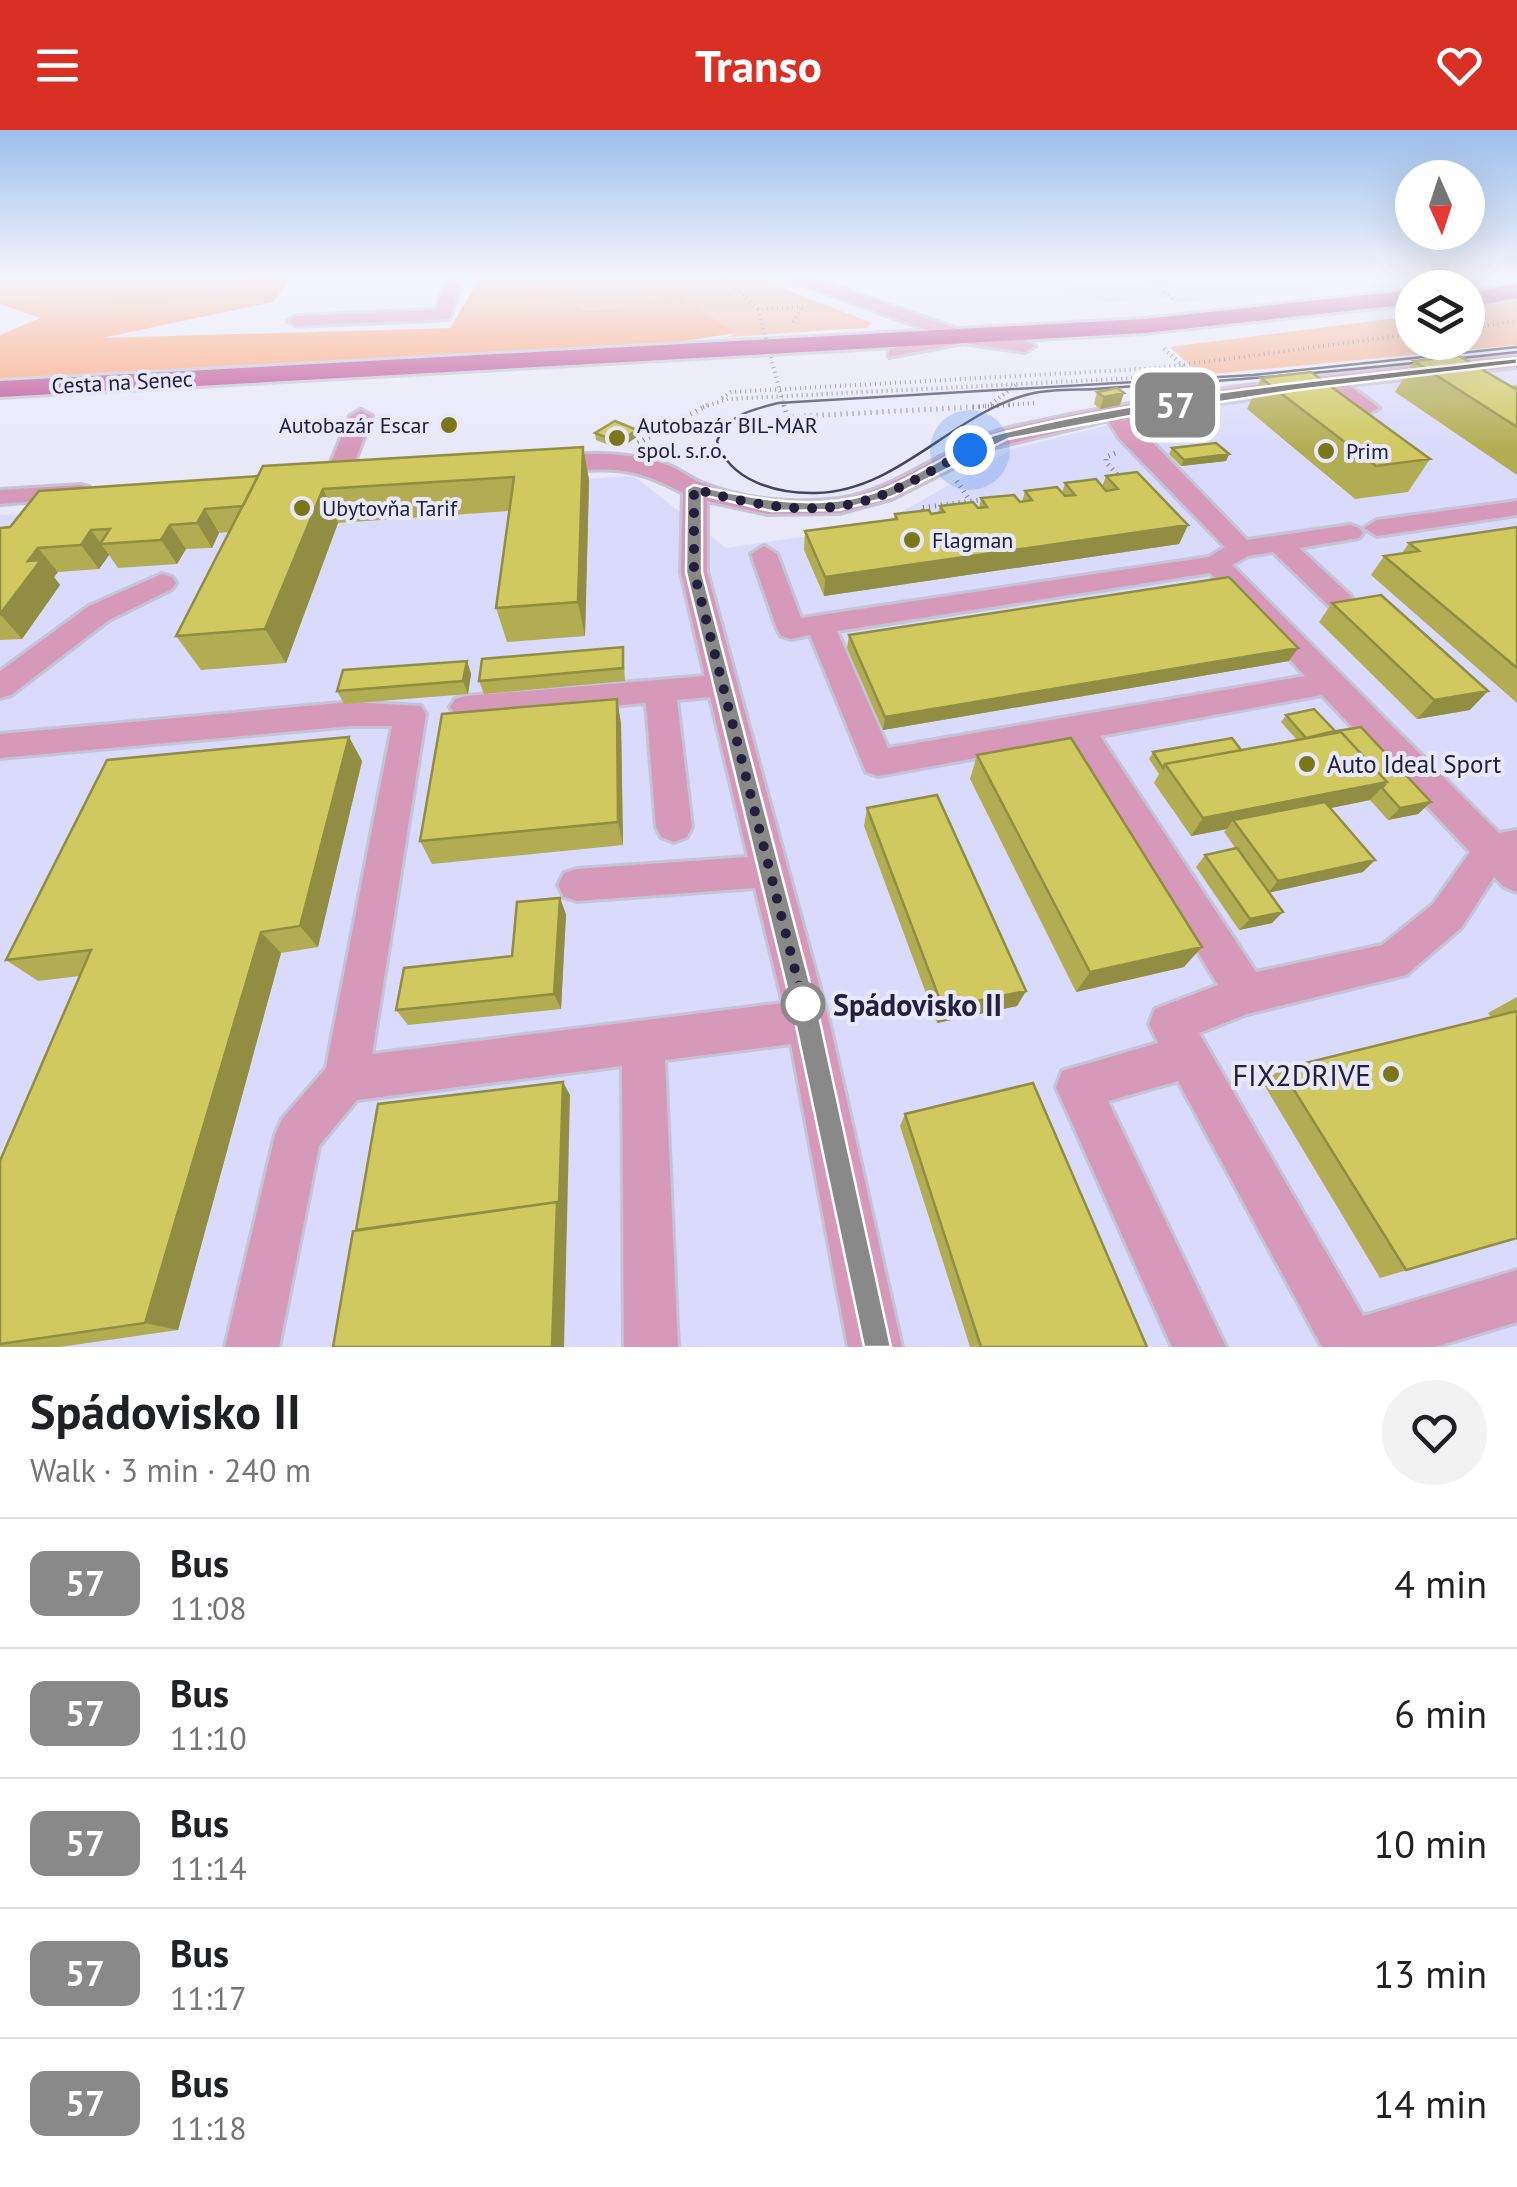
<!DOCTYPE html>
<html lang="en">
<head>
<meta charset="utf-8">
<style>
	:root { --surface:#fff; --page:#f2f2f2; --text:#202124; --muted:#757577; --line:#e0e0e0; --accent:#d93025 }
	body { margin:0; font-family:"PT Sans",sans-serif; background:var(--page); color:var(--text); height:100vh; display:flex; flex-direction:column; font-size:38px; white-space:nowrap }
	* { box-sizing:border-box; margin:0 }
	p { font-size:32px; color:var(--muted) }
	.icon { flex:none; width:55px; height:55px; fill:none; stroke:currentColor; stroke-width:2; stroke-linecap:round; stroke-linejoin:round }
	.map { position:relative; height:1217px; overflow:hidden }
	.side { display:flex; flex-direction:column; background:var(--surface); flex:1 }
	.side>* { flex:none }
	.badge { padding:0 20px; border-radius:15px; font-size:35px; line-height:65px }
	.needle { width:65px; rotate:177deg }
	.fabs { position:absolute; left:1395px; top:30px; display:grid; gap:20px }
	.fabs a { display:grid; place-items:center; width:90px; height:90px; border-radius:50%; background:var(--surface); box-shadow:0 10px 40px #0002; font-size:50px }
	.you { position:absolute; width:50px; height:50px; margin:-25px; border:8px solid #fff; border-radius:50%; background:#1a73e8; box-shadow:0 0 0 15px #1a73e833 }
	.map>.badge { position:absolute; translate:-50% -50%; box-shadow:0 0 0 5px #fff }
	.round { display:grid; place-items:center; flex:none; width:105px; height:105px; border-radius:52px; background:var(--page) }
	.summary { display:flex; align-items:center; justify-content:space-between; height:170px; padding:0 30px }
	h1 { font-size:48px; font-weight:700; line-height:75px }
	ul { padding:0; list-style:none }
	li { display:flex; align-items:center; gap:30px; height:130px; padding:0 30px; border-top:2px solid var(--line) }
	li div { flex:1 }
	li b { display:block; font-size:38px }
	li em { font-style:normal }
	li .badge { min-width:110px; font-weight:700; text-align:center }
	header { display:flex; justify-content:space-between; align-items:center; height:130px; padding:0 30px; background:var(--accent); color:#fff; font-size:45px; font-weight:700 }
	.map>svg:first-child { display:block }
	.built { fill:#dadafc }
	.green { fill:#f8b18f }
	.forest { fill:#ffa072 }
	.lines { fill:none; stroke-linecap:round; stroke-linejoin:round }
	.minor-casing { stroke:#c4c4d6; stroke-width:6 }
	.major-casing { stroke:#c4c4d6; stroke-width:6 }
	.path-far1 { stroke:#7d7c92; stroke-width:4; stroke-dasharray:1 4; stroke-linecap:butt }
	.path { stroke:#7d7c92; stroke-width:5; stroke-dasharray:1 5; stroke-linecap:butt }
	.minor { fill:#d799ba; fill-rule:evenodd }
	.major { fill:#bd4e91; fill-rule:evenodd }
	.tram { stroke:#46445e; stroke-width:2.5 }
	.path-bridge-far1 { stroke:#7d7c92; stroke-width:4; stroke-dasharray:1 4; stroke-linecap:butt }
	.path-bridge { stroke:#7d7c92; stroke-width:5; stroke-dasharray:1 5; stroke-linecap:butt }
	.wall { fill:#b2ad52 }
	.shaded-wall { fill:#918d42 }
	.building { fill:#cfc95f; stroke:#918d42; stroke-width:2.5 }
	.line { fill:#898989; stroke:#fff; stroke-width:2.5 }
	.walk { stroke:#22203c; stroke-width:10; stroke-dasharray:0 18 }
	.poi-dot { fill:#7c761b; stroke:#e8e8f8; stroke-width:4 }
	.stop-dot { fill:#fff; stroke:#898989; stroke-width:5 }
	.labels { text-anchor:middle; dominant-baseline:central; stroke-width:8; stroke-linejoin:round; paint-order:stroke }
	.far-street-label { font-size:22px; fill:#22203c; stroke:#e8e8f8 }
	.far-poi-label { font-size:22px; fill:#22203c; stroke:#e8e8f8; text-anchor:start }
	.poi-label { font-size:25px; fill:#22203c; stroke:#e8e8f8; text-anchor:start }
	.near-stop-label { font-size:30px; font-weight:bold; fill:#22203c; stroke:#e8e8f8; text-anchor:start }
	.near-poi-label { font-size:30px; fill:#22203c; stroke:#e8e8f8; text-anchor:end }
</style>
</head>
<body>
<header><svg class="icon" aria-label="menu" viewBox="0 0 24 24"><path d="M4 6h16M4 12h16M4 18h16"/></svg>Transo<svg class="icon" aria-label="heart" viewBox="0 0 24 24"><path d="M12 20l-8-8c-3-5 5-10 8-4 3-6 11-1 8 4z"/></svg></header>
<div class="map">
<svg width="1517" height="1217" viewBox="0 0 1517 1217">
	<rect width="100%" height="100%" fill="#e8e8f8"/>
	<path class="built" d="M 1056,148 L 1397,148 L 1178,173 L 1167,168 L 1102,173 L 1093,167 L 1082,168 Z
		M 1517,237 L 1517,1217 L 0,1217 L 0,385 L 634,346 L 726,418 L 877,396 L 1012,319 L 1152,284 Z"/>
	<path class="green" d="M 0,148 L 254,148 L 231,165 L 0,169 Z
		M 466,148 L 756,148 L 872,193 L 866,198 L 728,207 L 734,204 L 624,177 L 586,181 C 551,155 517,156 476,155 L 476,151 Z
		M 1517,171 L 1517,215 L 1200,245 L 1170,217 L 1412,186 L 1412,212 L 1468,212 L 1468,179 Z"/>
	<path class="forest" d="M 254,148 L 292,148 L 273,172 L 102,208 L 450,198 L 476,155 C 517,156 551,155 586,181 L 624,177 L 678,164 L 735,203 L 673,213 L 0,255 L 0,205 L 40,188 L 0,174 L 0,169 L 231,165 Z"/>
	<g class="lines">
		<defs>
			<path id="minor" d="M 446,148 L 463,148 L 449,189 L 297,196 L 288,191 L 297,186 L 436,180 Z
				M 786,148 L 812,148 L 966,202 L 1025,210 L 1035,216 L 1025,222 L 963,213 L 889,227 L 889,219 L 943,206 Z
				M 1460,148 L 1476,148 L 1474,162 L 1468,163 L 1468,158 L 1459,158 Z
				M 1517,225 L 1517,237 L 1349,255 L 1379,278 L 1368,284 L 1326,258 L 1127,286 L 1247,410 L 1350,395 L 1359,398 L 1363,403 L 1359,408 L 1299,418 L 1350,465 L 1354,471 L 1350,477 L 1330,477 L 1273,422 L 1248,426 L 1232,435 L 1499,703 L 1517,700 L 1517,762 L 1504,757 L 1494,747 L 1461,798 L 1406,845 L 1247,884 L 1199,903 L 1363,1186 L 1517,1140 L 1517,1192 L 1435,1217 L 1322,1217 L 1178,951 L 1108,971 L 1226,1217 L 1172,1217 L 1056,957 L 1062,941 L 1158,913 L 1149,894 L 1155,879 L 1218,855 L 1069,611 L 878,646 L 866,642 L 810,505 L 791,509 L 781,506 L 777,499 L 751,424 L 764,416 L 777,424 L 801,488 L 1209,427 L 1225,417 L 1119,308 L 1108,290 L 992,318 L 891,369 L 839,383 L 768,384 L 707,371 L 707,442 L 829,891 L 902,1217 L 848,1217 L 791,914 L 665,930 L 678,1217 L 624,1217 L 622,936 L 357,970 L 319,1016 L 279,1217 L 225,1217 L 275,1005 L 282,989 L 326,938 L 392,596 L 351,596 L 0,628 L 0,604 L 351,572 L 421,576 L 426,584 L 372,924 L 783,873 L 755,758 L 577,771 L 564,767 L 558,755 L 564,743 L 577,739 L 748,727 L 710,567 L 677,570 L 692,697 L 687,707 L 674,712 L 661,707 L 656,697 L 646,573 L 466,588 L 455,585 L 450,577 L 455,569 L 466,566 L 705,546 L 681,442 L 683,363 C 626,332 606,339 544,343 L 536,341 L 532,336 L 536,331 C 575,321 625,321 664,334 C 678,338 690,349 704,354 C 745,370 795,375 839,369 C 899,360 947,314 1006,299 C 1174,259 1346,244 1517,225 ZM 1210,443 L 1305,546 L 888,618 L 837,501 ZM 1322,565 L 1470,722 L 1433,774 L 1382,815 L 1256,842 L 1100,606 Z
				M 361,280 L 372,286 L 349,347 L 337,354 L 329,352 L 325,347 L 350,286 Z
				M 80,355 L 89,357 L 92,362 L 89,367 L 0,374 L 0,360 Z
				M 1517,371 L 1517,385 L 1377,406 L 1364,398 L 1377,390 Z
				M 162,444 L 172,447 L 176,453 L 172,459 L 109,490 L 11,565 L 0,568 L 0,541 L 89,476 Z"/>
			<path id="major" d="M 1517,154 L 1517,168 L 1468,177 L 1468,163 Z
				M 1412,160 L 1412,174 L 1144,203 L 0,267 L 0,251 L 1144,189 Z"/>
		</defs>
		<use href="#minor" class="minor-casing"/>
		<use href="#major" class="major-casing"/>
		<path class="path-far1" d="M 724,148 L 758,179 L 806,176
			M 1164,162 L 1176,171
			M 793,192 L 803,176
			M 1468,198 L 1517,191
			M 722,268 L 731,262 L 1159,238 L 1412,204
			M 991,274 L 1017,254
			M 703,277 L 728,269 L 1193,245 L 1163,218
			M 973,277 L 1036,273"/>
		<path class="path" d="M 973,277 L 1010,275
			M 638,313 L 707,275
			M 1115,323 L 1106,327 L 1106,332 L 1121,349
			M 957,351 L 970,371
			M 924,386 L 920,378 L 987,369"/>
		<use href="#minor" class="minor"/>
		<use href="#major" class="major"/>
		<path class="tram" d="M 1517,217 L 1253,245 L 778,273 C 752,280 728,284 717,311 C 729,351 777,364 816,363 C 900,361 955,280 1034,263 C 1053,259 1075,260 1095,259 C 1135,256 1175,253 1215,251 C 1316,244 1417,233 1517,222"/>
		<path class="path-bridge-far1" d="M 758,179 L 784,277"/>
		<path class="path-bridge" d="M 784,275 L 787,287 L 973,277"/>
	</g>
	<path class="wall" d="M 1116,148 L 1180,148 L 1159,151 Z
		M 1414,231 L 1509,256 L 1517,255 L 1517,345 L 1395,262 Z
		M 1261,248 L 1430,329 L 1408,362 L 1355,369 L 1247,279 Z
		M 1097,262 L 1120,275 L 1100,279 L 1094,274 Z
		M 1170,295 L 1188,310 L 1181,311 L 1168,301 Z
		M 637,300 L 638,306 L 619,319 L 596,310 L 595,303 Z
		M 583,317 L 589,350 L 585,506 L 507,512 L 496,478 L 509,381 L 338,393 L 286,533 L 201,540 L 176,506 L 229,402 L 219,403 L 212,418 L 186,419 L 177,434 L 118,438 L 109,425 L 99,439 L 58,442 L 54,447 L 60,455 L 22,509 L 0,510 L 0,398 L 10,397 L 258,346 Z
		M 1172,318 L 1229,324 L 1226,331 L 1181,336 L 1169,324 Z
		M 1106,346 L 1188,395 L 1179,414 L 824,466 L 804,420 L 805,401 L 894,389 L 895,384 L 938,383 L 940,376 L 979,378 L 981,368 L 1022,372 L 1025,361 L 1062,363 L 1065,353 L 1102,357 Z
		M 1517,397 L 1517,573 L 1371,445 L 1384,426 L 1402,423 L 1409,413 Z
		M 1332,473 L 1470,580 L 1417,589 L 1319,492 Z
		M 849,505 L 1289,531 L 883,600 L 847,518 Z
		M 623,517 L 625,551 L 484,564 L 479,551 Z
		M 467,531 L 471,544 L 468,564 L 344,574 L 337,561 Z
		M 1286,585 L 1335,601 L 1431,672 L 1418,684 L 1388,690 L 1370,670 L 1331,678 L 1363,742 L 1269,762 L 1272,793 L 1239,800 L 1196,737 L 1205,725 L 1236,719 L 1224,702 L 1227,699 L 1191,706 L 1154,653 L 1159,644 L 1149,629 L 1153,622 L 1241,620 L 1297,610 L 1281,592 Z
		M 621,593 L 623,715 L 432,734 L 420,711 Z
		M 349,607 L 362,631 L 318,817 L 281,823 L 178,1200 L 60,1217 L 0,1217 L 0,1031 L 80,846 L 38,851 L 6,830 Z
		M 977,625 L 1184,837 L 1076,862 L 970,649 Z
		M 867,678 L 1026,861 L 1017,876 L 937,893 L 864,696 Z
		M 566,784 L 561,879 L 408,895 L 396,880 L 512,826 Z
		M 1517,867 L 1517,1108 L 1380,1148 L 1263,953 L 1281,939 L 1491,887 L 1488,883 Z
		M 905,984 L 1147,1217 L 970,1217 L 900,996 Z"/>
	<path class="shaded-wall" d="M 1124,263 L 1120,275 L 1100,279 L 1104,267 Z
		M 637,300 L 638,306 L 619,319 L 618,312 Z
		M 1190,304 L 1188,310 L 1181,311 L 1183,305 Z
		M 583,317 L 589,350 L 585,506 L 578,472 Z
		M 1229,324 L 1226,331 L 1181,336 L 1184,330 Z
		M 323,359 L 338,393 L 286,533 L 265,499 Z
		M 205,379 L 219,403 L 212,418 L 197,393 Z
		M 170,395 L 186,419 L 177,434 L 161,410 Z
		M 1188,395 L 1179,414 L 824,466 L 825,447 Z
		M 91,400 L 109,425 L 99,439 L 81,415 Z
		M 38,418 L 58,442 L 54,447 L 60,455 L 22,509 L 0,484 L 28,431 Z
		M 1298,518 L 1289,531 L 883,600 L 885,587 Z
		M 467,531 L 471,544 L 468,564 L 463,551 Z
		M 1488,561 L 1470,580 L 1417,589 L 1434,570 Z
		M 617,569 L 621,593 L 623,715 L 618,692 Z
		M 349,607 L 362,631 L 318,817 L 300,796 Z
		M 1387,652 L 1370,670 L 1238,697 L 1233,690 L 1227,699 L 1191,706 L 1203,688 Z
		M 1431,672 L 1418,684 L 1388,690 L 1400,678 Z
		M 1375,730 L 1363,742 L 1268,763 L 1278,751 Z
		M 560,768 L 566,784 L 561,879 L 554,864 Z
		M 1283,782 L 1272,793 L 1239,800 L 1250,789 Z
		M 261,802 L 281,823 L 178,1200 L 145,1193 Z
		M 1202,817 L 1184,837 L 1076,862 L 1090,842 Z
		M 1026,861 L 1017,876 L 937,893 L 943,878 Z
		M 563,952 L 570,965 L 564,1217 L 552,1217 L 557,1072 Z"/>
	<path class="building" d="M 1459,226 L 1517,260 L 1517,297 L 1414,231 Z
		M 1311,242 L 1430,329 L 1376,336 L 1261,248 Z
		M 1117,258 L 1124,263 L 1104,267 L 1097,262 Z
		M 615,291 L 637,300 L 618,312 L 595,303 Z
		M 1177,293 L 1190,304 L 1183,305 L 1170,295 Z
		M 1216,313 L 1229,324 L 1184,330 L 1172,318 Z
		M 583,317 L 578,472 L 496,478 L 514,347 L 323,359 L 265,499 L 176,506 L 263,336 Z
		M 1137,342 L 1188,395 L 825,447 L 805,401 L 897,389 L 895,384 L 929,380 L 931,384 L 944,382 L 940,376 L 973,372 L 978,378 L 987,377 L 981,368 L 1014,365 L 1020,372 L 1032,370 L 1025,361 L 1057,357 L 1065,366 L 1075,365 L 1065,353 L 1096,349 L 1106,361 L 1118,359 L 1106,346 Z
		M 258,346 L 243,376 L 205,379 L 197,393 L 170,395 L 161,410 L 100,414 L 110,399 L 91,400 L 81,415 L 38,418 L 28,431 L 41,430 L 0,484 L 0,398 L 10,397 L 39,361 Z
		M 1517,397 L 1517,538 L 1384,426 L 1419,421 L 1409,413 Z
		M 1229,447 L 1298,518 L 885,587 L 849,505 Z
		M 1381,465 L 1488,561 L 1434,570 L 1332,473 Z
		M 623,517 L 623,538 L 479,551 L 482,529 Z
		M 467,531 L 463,551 L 337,561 L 343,540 Z
		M 617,569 L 618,692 L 420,711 L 442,584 Z
		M 1314,579 L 1335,601 L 1306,608 L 1286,585 Z
		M 1361,597 L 1431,672 L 1400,678 L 1382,658 L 1387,652 L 1341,602 L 1331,602 Z
		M 1341,602 L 1387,652 L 1203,688 L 1165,634 Z
		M 349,607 L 300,796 L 261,802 L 145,1193 L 0,1214 L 0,1031 L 91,820 L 6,830 L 107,630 Z
		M 1071,608 L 1202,817 L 1090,842 L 977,625 Z
		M 1232,608 L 1241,620 L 1165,634 L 1163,638 L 1153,622 Z
		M 937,665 L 1026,861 L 943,878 L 867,678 Z
		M 1325,672 L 1375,730 L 1278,751 L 1233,690 Z
		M 1237,718 L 1283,782 L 1250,789 L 1205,725 Z
		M 560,768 L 554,864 L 396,880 L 404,838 L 512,826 L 517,772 Z
		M 1517,881 L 1517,1108 L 1406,1140 L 1281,939 Z
		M 563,952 L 559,1075 L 557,1072 L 356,1100 L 378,974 Z
		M 1033,953 L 1147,1217 L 981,1217 L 905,984 Z
		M 557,1072 L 552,1217 L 333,1217 L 353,1101 Z"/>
	<linearGradient id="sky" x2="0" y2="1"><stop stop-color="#9dbeec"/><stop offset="0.46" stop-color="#f5f5fc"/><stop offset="1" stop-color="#f5f5fc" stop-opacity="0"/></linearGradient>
	<rect width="1517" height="319" fill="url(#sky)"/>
	<path class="line" d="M 1517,228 L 1517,234 L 1298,260 L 1130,286 L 1008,309 L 891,367 L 839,380 L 771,381 L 702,365 L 702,442 L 820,891 L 891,1217 L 864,1217 L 795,891 L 686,442 L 687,359 L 694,355 C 756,369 820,383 881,360 C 923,344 962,312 1005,302 C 1173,262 1346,247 1517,228 Z"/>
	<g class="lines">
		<path class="walk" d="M 803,874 L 808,891 L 694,442 L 694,359 C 750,374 808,387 864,371 C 901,361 936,337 970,320"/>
	</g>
	<g class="poi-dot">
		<circle cx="449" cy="295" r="10"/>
		<circle cx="617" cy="308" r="10"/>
		<circle cx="1326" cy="321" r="10"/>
		<circle cx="302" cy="378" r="10"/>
		<circle cx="912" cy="410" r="10"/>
		<circle cx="1307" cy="634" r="10"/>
		<circle cx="1391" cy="944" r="10"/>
	</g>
	<circle class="stop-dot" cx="803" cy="874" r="20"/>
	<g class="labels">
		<g class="far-street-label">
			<text transform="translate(122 252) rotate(-3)">Cesta na Senec</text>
		</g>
		<g class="far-poi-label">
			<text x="429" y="295" text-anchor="end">Autobazár Escar</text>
			<text x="637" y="295">Autobazár BIL-MAR<tspan x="637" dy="25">spol. s.r.o.</tspan></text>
			<text x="1346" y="321">Prim</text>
			<text x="322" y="378">Ubytovňa Tarif</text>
			<text x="932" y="410">Flagman</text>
		</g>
		<g class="poi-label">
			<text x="1327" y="634">Auto Ideal Sport</text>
		</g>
		<g class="near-stop-label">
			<text x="833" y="874">Spádovisko II</text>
		</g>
		<g class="near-poi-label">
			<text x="1371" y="944">FIX2DRIVE</text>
		</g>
	</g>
</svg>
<div class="fabs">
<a><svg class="needle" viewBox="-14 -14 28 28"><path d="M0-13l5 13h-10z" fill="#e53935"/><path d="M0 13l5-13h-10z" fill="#757577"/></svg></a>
<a><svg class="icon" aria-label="layers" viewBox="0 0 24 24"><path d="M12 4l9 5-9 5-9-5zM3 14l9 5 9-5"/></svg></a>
</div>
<div class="you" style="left:970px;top:320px"></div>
<b class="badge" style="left:1175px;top:275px;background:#898989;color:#fff">57</b>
</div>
<section class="side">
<div class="summary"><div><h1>Spádovisko II</h1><p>Walk · 3 min · 240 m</p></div><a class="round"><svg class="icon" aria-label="heart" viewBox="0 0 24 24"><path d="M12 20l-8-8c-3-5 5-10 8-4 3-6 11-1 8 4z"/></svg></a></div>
<ul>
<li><span class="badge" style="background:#898989;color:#fff">57</span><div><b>Bus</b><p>11:08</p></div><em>4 min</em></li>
<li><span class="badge" style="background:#898989;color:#fff">57</span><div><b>Bus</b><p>11:10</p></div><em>6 min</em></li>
<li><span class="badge" style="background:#898989;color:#fff">57</span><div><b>Bus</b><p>11:14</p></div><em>10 min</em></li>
<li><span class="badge" style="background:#898989;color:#fff">57</span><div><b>Bus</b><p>11:17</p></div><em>13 min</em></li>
<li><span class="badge" style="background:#898989;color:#fff">57</span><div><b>Bus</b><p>11:18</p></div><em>14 min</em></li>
</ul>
</section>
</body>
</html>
